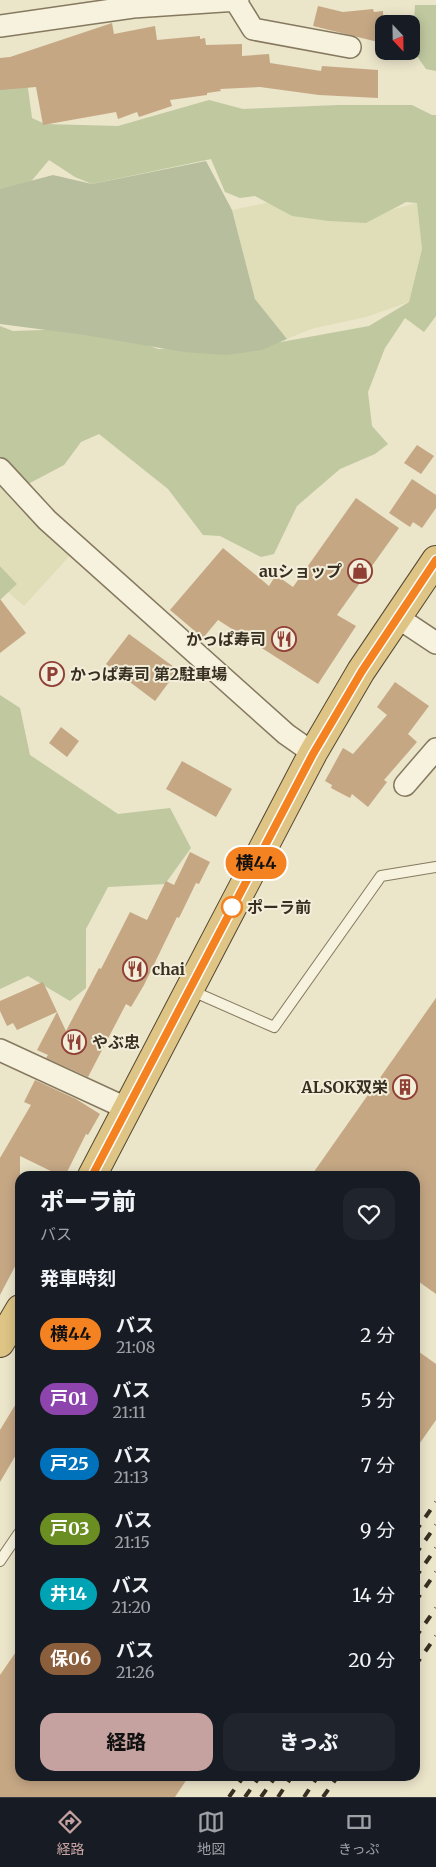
<!DOCTYPE html>
<html lang="ja">
<head>
<meta charset="utf-8">
<style>
	:root { --surface:#171b24; --page:#20242c; --text:#f1f3f6; --muted:#9ea1a6; --line:#363941; --accent:#c5a29f }
	body { margin:0; font-family:Merriweather,"Noto Sans JP",serif; background:var(--page); color:var(--text); height:100vh; display:flex; flex-direction:column; font-size:19px; white-space:nowrap }
	* { box-sizing:border-box; margin:0 }
	p { font-size:16px; color:var(--muted) }
	.icon { flex:none; width:28px; height:28px; fill:none; stroke:currentColor; stroke-width:2; stroke-linecap:round; stroke-linejoin:round }
	.map { position:relative; flex:1; overflow:hidden }
	.side { position:absolute; left:15px; top:1171px; width:405px; height:610px; display:flex; flex-direction:column; background:var(--surface); border-radius:15px; box-shadow:0 2px 12px #0003 }
	.side>* { flex:none }
	.badge { padding:0 10px; border-radius:16px; font-size:18px; line-height:32px }
	.needle { width:32px; rotate:158deg }
	.fabs { position:absolute; left:375px; top:15px; display:grid; gap:10px }
	.fabs a { display:grid; place-items:center; width:45px; height:45px; border-radius:10px; background:var(--surface); box-shadow:0 2px 12px #0003; font-size:25px }
	.map>.badge { position:absolute; translate:-50% -50%; box-shadow:0 0 0 2px #fff }
	h2 { padding:0 25px; font-size:19px; line-height:45px }
	.round { display:grid; place-items:center; flex:none; width:52px; height:52px; border-radius:15px; background:var(--page) }
	.overview { display:flex; align-items:center; justify-content:space-between; height:85px; padding:0 25px }
	h1 { font-size:24px; font-weight:800; line-height:38px }
	.cta { display:flex; gap:10px; margin-top:auto; padding:10px 25px }
	.cta a { flex:1; height:58px; border-radius:15px; background:var(--accent); color:#111; font-size:20px; font-weight:800; line-height:58px; text-align:center }
	.cta a+a { background:var(--page); color:var(--text) }
	ul { padding:0; list-style:none }
	li { display:flex; align-items:center; gap:15px; height:65px; padding:0 25px }
	li div { flex:1 }
	li b { display:block; font-size:19px }
	li em { font-style:normal }
	li .badge { min-width:55px; font-weight:700; text-align:center }
	.tab-bar { display:flex; justify-content:space-around; align-items:center; height:70px; border-top:1px solid var(--line); background:var(--surface); font-size:14px; color:var(--muted) }
	.tab-bar a { display:grid; justify-items:center; gap:2px }
	.tab-bar .on { color:var(--accent) }
	.map>svg:first-child { display:block }
	.farmland { fill:#e0deb8 }
	.green { fill:#bfc89f }
	.cemetery { fill:#b6be9d }
	.building { fill:#c5a784 }
	.lines { fill:none; stroke-linecap:round; stroke-linejoin:round }
	.service-casing { stroke:#867960; stroke-width:12 }
	.minor-casing { stroke:#867960; stroke-width:24 }
	.trunk-casing { stroke:#554733; stroke-width:30 }
	.service { stroke:#f6f2dd; stroke-width:10 }
	.minor { stroke:#f6f2dd; stroke-width:21 }
	.trunk { stroke:#dec585; stroke-width:28 }
	.rail { stroke:#382f22; stroke-width:4; stroke-dasharray:9 9; stroke-linecap:butt }
	.line-casing { stroke:#fff; stroke-width:11 }
	.line { stroke:#f58220; stroke-width:8 }
	.stop-dot { fill:#fff; stroke:#f58220; stroke-width:2.5 }
	.labels { text-anchor:middle; dominant-baseline:central; stroke-width:4; stroke-linejoin:round; paint-order:stroke }
	.poi-label { font-size:16px; font-weight:bold; fill:#382f22; stroke:#f3eed9; text-anchor:end }
	.stop-label { font-size:16px; font-weight:bold; fill:#382f22; stroke:#f3eed9; text-anchor:start }
</style>
</head>
<body>
<div class="map">
<svg width="436" height="1797" viewBox="0 0 436 1797">
	<rect width="100%" height="100%" fill="#ebe5ca"/>
	<path class="farmland" d="M 276,201 L 364,217 L 417,203 L 422,249 L 409,302 L 366,317 L 311,329 L 287,339 L 255,299 L 232,210 Z
		M 0,480 L 74,551 L 24,606 L 8,592 L 17,584 L 0,566 Z"/>
	<path class="green" d="M 415,5 L 436,5 L 436,71 L 426,69 L 412,49 Z
		M 27,81 L 32,118 L 45,124 L 118,126 L 209,100 L 243,109 L 338,105 L 412,105 L 432,115 L 436,115 L 436,316 L 424,332 L 405,318 L 385,348 L 368,392 L 372,426 L 388,444 L 375,454 L 340,469 L 297,506 L 274,554 L 261,557 L 220,536 L 203,535 L 168,489 L 99,434 L 81,442 L 64,465 L 28,484 L 0,468 L 0,326 L 13,331 L 103,328 L 158,349 L 281,342 L 369,326 L 409,302 L 422,249 L 417,203 L 406,202 L 366,223 L 329,221 L 292,216 L 255,196 L 240,198 L 225,192 L 211,159 L 92,184 L 75,177 L 49,160 L 23,191 L 0,192 L 0,89 Z
		M 0,566 L 17,584 L 0,600 Z
		M 0,695 L 20,708 L 30,755 L 118,814 L 170,808 L 191,848 L 165,884 L 108,887 L 86,929 L 86,988 L 70,1001 L 28,976 L 0,989 Z"/>
	<path class="cemetery" d="M 206,161 L 232,210 L 255,299 L 287,339 L 262,350 L 227,355 L 184,352 L 85,335 L 0,324 L 0,189 L 53,175 L 92,184 Z"/>
	<path class="building" d="M 318,6 L 343,12 L 373,9 L 374,12 L 383,11 L 384,34 L 378,34 L 378,42 L 313,26 Z
		M 112,23 L 114,34 L 155,26 L 157,40 L 200,36 L 200,39 L 205,38 L 206,45 L 242,44 L 242,56 L 269,54 L 270,63 L 321,71 L 322,66 L 378,70 L 378,98 L 319,95 L 260,87 L 220,89 L 221,91 L 207,93 L 207,95 L 170,100 L 172,106 L 139,117 L 137,112 L 118,119 L 116,112 L 43,125 L 36,87 L 0,90 L 0,58 L 10,57 Z
		M 417,445 L 434,456 L 421,474 L 404,463 Z
		M 412,479 L 436,495 L 436,508 L 422,528 L 413,522 L 410,527 L 389,513 Z
		M 356,498 L 399,528 L 337,615 L 356,626 L 318,684 L 218,620 L 203,638 L 170,610 L 223,548 L 269,586 L 276,575 L 293,587 Z
		M 0,599 L 26,633 L 0,653 Z
		M 129,634 L 178,670 L 155,701 L 106,664 Z
		M 395,682 L 429,706 L 408,734 L 417,742 L 384,780 L 387,782 L 368,807 L 352,794 L 350,798 L 331,788 L 332,785 L 325,781 L 343,748 L 353,754 L 387,715 L 377,707 Z
		M 61,727 L 79,741 L 67,757 L 49,743 Z
		M 182,761 L 232,789 L 216,817 L 166,789 Z
		M 190,852 L 210,862 L 199,884 L 196,883 L 179,918 L 177,917 L 144,985 L 131,1007 L 126,1004 L 88,1077 L 46,1058 L 48,1055 L 37,1050 L 57,1012 L 17,1030 L 13,1023 L 7,1026 L 0,1011 L 0,1001 L 43,982 L 66,1031 L 99,968 L 101,969 L 130,912 L 147,920 L 166,881 L 174,885 Z
		M 436,998 L 436,1294 L 415,1279 L 415,1176 L 311,1176 Z
		M 35,1080 L 76,1099 L 100,1114 L 88,1135 L 86,1134 L 65,1176 L 61,1176 L 20,1156 L 20,1257 L 0,1295 L 0,1158 L 31,1105 L 24,1102 Z
		M 415,1349 L 436,1364 L 436,1420 L 415,1450 Z
		M 20,1397 L 20,1448 L 0,1482 L 0,1430 Z
		M 20,1646 L 20,1776 L 189,1776 L 175,1797 L 0,1797 L 0,1675 Z"/>
	<g class="lines">
		<defs>
			<path id="service" d="M 190,990 L 274,1027 L 381,876 L 436,867
				M 0,1561 L 19,1533"/>
			<path id="minor" d="M 235,0 L 253,29 L 350,47
				M 0,26 L 133,7 L 238,0
				M 0,469 L 47,520 L 286,734 L 313,753
				M 397,617 L 436,643
				M 405,785 L 436,749
				M 0,1050 L 128,1109"/>
			<path id="trunk" d="M 92,1176 L 313,753 L 361,671 L 436,560
				M 0,1343 L 20,1309"/>
		</defs>
		<use href="#service" class="service-casing"/>
		<use href="#minor" class="minor-casing"/>
		<use href="#trunk" class="trunk-casing"/>
		<use href="#service" class="service"/>
		<use href="#minor" class="minor"/>
		<use href="#trunk" class="trunk"/>
		<path class="rail" d="M 415,1532 L 436,1502
			M 415,1555 L 436,1525
			M 415,1578 L 436,1548
			M 415,1602 L 436,1572
			M 415,1638 L 436,1608
			M 415,1666 L 436,1636
			M 229,1797 L 244,1776
			M 245,1797 L 260,1776
			M 261,1797 L 276,1776
			M 278,1797 L 292,1776
			M 304,1797 L 318,1776
			M 323,1797 L 338,1776"/>
	</g>
	<g class="lines">
		<defs>
			<path id="line" d="M 92,1176 L 313,754 L 362,671 L 436,560"/>
		</defs>
		<use href="#line" class="line-casing"/>
		<use href="#line" class="line"/>
	</g>
	<defs>
		<symbol id="shop-ring" viewBox="-11 -11 22 22"><circle r="9.5" fill="#f3eed9" stroke="#903f35" stroke-width="1.5"/><path d="M-5-2.5h2.3a2.7 3.5 0 0 1 5.4 0H5L5.5 6h-11ZM-1.5-2.5h3a1.5 2.3 0 0 0-3 0Z" fill="#903f35"/></symbol>
		<symbol id="restaurant-ring" viewBox="-11 -11 22 22"><circle r="9.5" fill="#f3eed9" stroke="#903f35" stroke-width="1.5"/><path d="M-5-6h1v4h1v-4h1v4h1v-4h1v5L-1.5 .5V6h-2V.5L-5-1ZM5-6V6H3V1.5H1.5Q1.5-4 5-6Z" fill="#903f35"/></symbol>
		<symbol id="parking-ring" viewBox="-11 -11 22 22"><circle r="9.5" fill="#f3eed9" stroke="#903f35" stroke-width="1.5"/><path d="M-3.5-5.5H1a3.5 3.5 0 0 1 0 7H-1V5.5H-3.5ZM-1-3.4V-.6H.8a1.4 1.4 0 0 0 0-2.8Z" fill="#903f35"/></symbol>
		<symbol id="building-ring" viewBox="-11 -11 22 22"><circle r="9.5" fill="#f3eed9" stroke="#903f35" stroke-width="1.5"/><path d="M-4-6H4V6H1V3H-1V6H-4ZM-2.5-4.3h1.7v1.8h-1.7ZM.8-4.3h1.7v1.8H.8ZM-2.5-1h1.7V.8h-1.7ZM.8-1h1.7V.8H.8Z" fill="#903f35"/></symbol>
	</defs>
	<g fill-rule="evenodd">
		<use href="#shop-ring" x="346" y="557" width="28" height="28"/>
		<use href="#restaurant-ring" x="270" y="625" width="28" height="28"/>
		<use href="#parking-ring" x="38" y="660" width="28" height="28"/>
		<use href="#restaurant-ring" x="121" y="955" width="28" height="28"/>
		<use href="#restaurant-ring" x="60" y="1028" width="28" height="28"/>
		<use href="#building-ring" x="391" y="1073" width="28" height="28"/>
	</g>
	<circle class="stop-dot" cx="232" cy="907" r="10"/>
	<g class="labels">
		<g class="poi-label">
			<text x="342" y="571">auショップ</text>
			<text x="266" y="639">かっぱ寿司</text>
			<text x="70" y="674" text-anchor="start">かっぱ寿司 第2駐車場</text>
			<text x="152" y="969" text-anchor="start">chai</text>
			<text x="92" y="1042" text-anchor="start">やぶ忠</text>
			<text x="388" y="1087">ALSOK双栄</text>
		</g>
		<g class="stop-label">
			<text x="247" y="907">ポーラ前</text>
		</g>
	</g>
</svg>
<div class="fabs">
<a><svg class="needle" viewBox="-14 -14 28 28"><path d="M0-13l5 13h-10z" fill="#e53935"/><path d="M0 13l5-13h-10z" fill="#9ea1a6"/></svg></a>
</div>
<b class="badge" style="left:256px;top:863px;background:#f58220;color:#111">横44</b>
<section class="side">
<div class="overview"><div><h1>ポーラ前</h1><p>バス</p></div><a class="round"><svg class="icon" aria-label="heart" viewBox="0 0 24 24"><path d="M12 20l-8-8c-3-5 5-10 8-4 3-6 11-1 8 4z"/></svg></a></div>
<h2>発車時刻</h2>
<ul>
<li><span class="badge" style="background:#f58220;color:#111">横44</span><div><b>バス</b><p>21:08</p></div><em>2 分</em></li>
<li><span class="badge" style="background:#8e44ad;color:#fff">戸01</span><div><b>バス</b><p>21:11</p></div><em>5 分</em></li>
<li><span class="badge" style="background:#0072bc;color:#fff">戸25</span><div><b>バス</b><p>21:13</p></div><em>7 分</em></li>
<li><span class="badge" style="background:#6b8e23;color:#fff">戸03</span><div><b>バス</b><p>21:15</p></div><em>9 分</em></li>
<li><span class="badge" style="background:#00a3b4;color:#fff">井14</span><div><b>バス</b><p>21:20</p></div><em>14 分</em></li>
<li><span class="badge" style="background:#8b5e3c;color:#fff">保06</span><div><b>バス</b><p>21:26</p></div><em>20 分</em></li>
</ul>
<div class="cta"><a>経路</a><a>きっぷ</a></div>
</section>
</div>
<nav class="tab-bar">
<a class="on"><svg class="icon" aria-label="directions" viewBox="0 0 24 24"><path d="M12 3l9 9-9 9-9-9zM9 14v-3h6M13 9l2 2-2 2"/></svg>経路</a>
<a><svg class="icon" aria-label="map" viewBox="0 0 24 24"><path d="M3 6l6-2 6 2 6-2v14l-6 2-6-2-6 2zM9 4v14M15 6v14"/></svg>地図</a>
<a><svg class="icon" aria-label="tickets" viewBox="0 0 24 24"><path d="M3 7h18v10H3zM15 7v10"/></svg>きっぷ</a>
</nav>
</body>
</html>
